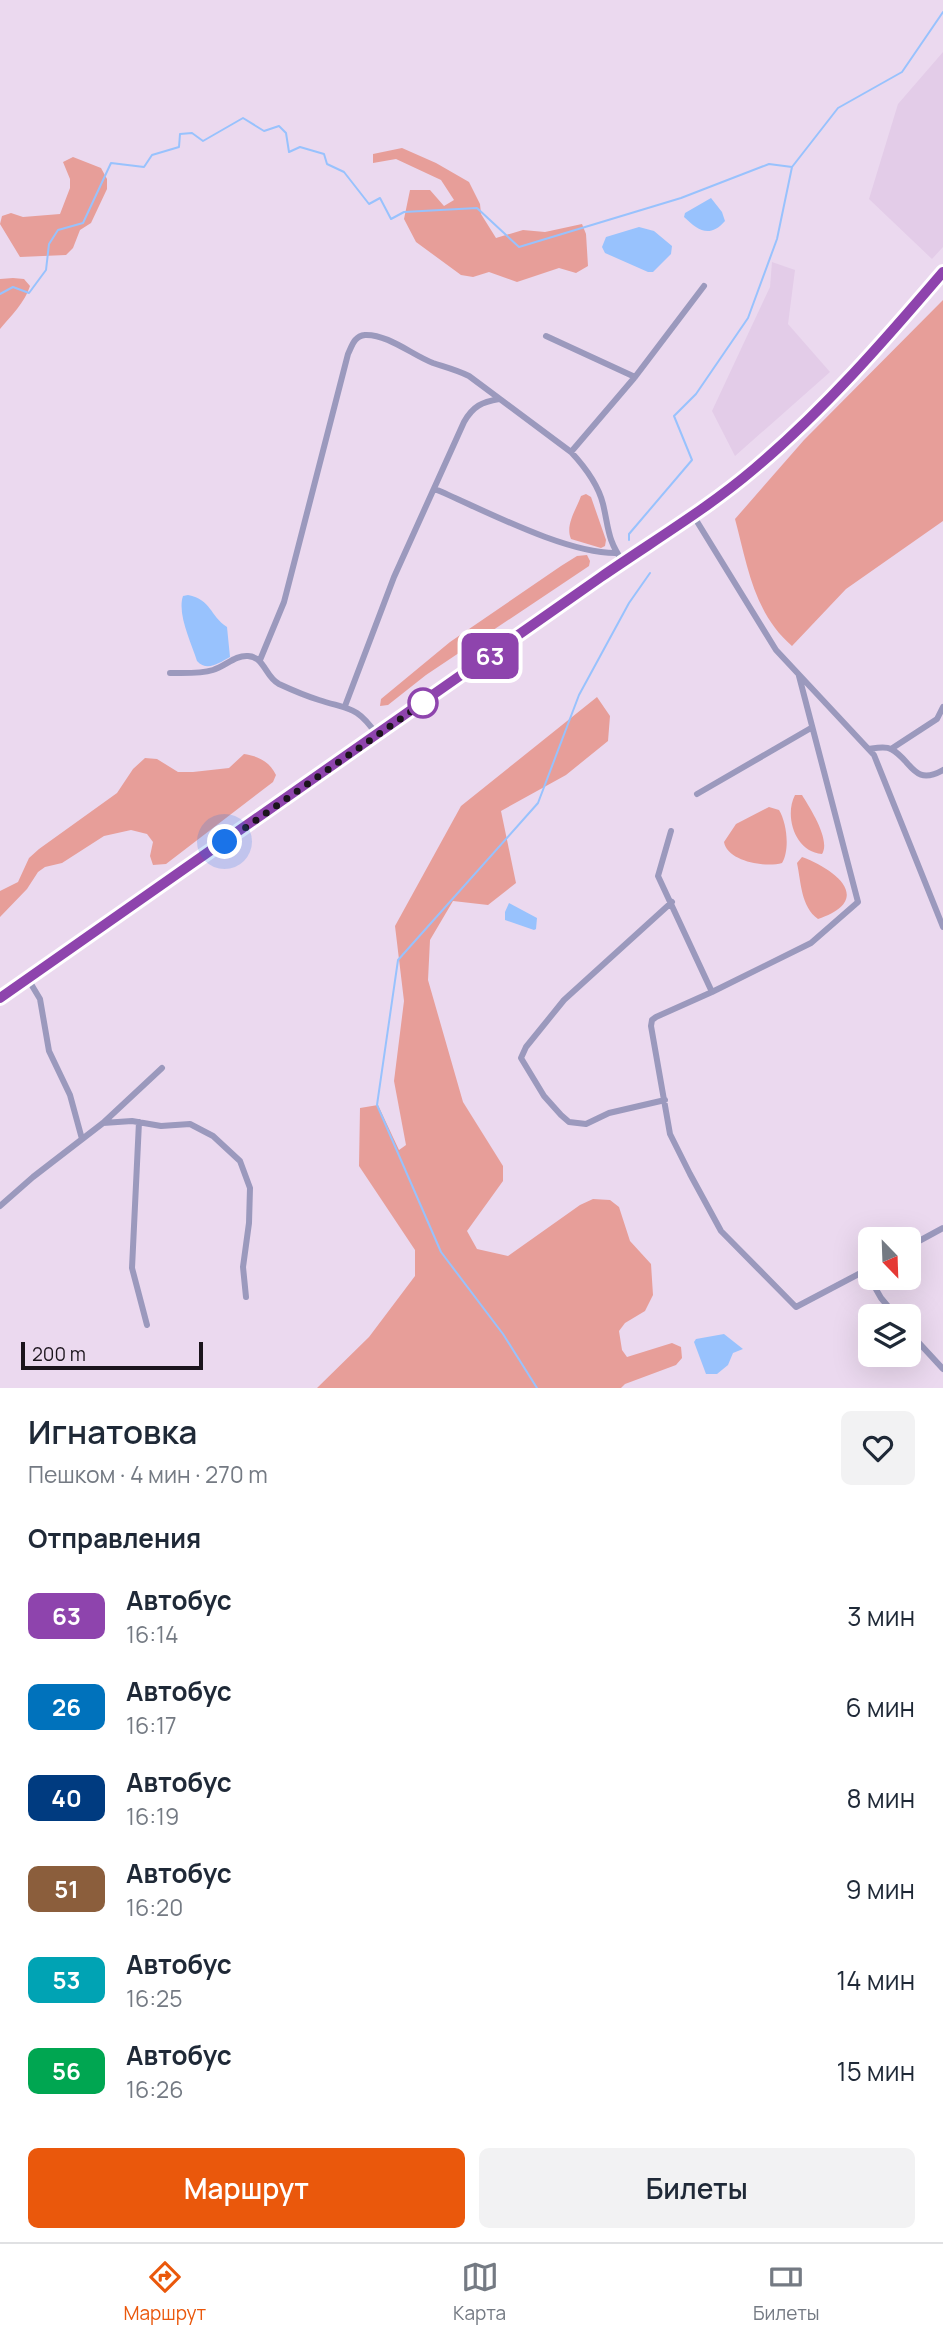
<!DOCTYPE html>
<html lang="ru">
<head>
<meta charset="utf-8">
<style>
	:root { --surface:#fff; --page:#f2f2f3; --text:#1f2937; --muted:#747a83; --line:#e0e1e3; --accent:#ea580c }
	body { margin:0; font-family:Manrope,sans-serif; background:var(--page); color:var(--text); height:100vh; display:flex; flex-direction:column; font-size:26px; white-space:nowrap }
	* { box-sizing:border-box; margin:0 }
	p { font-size:23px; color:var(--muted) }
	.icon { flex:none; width:38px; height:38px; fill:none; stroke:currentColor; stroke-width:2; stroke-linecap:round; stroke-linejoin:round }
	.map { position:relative; height:1388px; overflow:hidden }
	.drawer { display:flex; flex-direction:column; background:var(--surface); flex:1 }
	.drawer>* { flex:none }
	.badge { padding:0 14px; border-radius:10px; font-size:24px; line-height:46px }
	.needle { width:46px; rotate:157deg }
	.buttons { position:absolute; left:858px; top:1227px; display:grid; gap:14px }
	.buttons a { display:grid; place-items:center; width:63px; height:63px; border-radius:10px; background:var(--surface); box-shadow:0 7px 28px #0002; font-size:35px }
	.scale { position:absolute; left:21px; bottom:18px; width:182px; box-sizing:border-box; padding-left:7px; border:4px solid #1b141c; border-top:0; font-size:19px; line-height:24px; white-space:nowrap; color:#1b141c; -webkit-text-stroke:5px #ebd9ef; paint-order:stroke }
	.you { position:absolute; width:35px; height:35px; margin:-18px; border:5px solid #fff; border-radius:50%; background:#1a73e8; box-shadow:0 0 0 10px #1a73e833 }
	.map>.badge { position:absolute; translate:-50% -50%; box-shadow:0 0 0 4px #fff }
	h2 { padding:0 28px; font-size:26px; line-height:63px }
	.round { display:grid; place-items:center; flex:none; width:74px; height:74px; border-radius:10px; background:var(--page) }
	.summary { display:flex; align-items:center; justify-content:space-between; height:119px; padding:0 28px }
	h1 { font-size:33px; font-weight:600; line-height:52px }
	.cta { display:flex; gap:14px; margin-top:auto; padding:14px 28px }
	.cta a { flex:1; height:80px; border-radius:10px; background:var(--accent); color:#fff; font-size:28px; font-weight:600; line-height:80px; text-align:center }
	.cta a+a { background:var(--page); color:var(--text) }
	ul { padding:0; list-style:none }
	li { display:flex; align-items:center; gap:21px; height:91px; padding:0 28px }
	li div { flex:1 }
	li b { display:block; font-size:26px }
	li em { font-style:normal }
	li .badge { min-width:77px; font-weight:700; text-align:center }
	.dock { display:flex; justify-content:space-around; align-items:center; height:98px; border-top:2px solid var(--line); background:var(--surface); font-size:19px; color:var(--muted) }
	.dock a { display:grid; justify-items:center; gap:4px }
	.dock .on { color:var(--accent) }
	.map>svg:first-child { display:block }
	.built { fill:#e3cce8 }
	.green { fill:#e79e99 }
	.water { fill:#98c2fd }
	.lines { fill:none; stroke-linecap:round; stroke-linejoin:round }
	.stream { stroke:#98c2fd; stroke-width:2 }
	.minor { stroke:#9b99bd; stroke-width:6 }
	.major { stroke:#645c9c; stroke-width:8 }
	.line-casing { stroke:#fff; stroke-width:16 }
	.line { stroke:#8e44ad; stroke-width:10 }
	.walk { stroke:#1b141c; stroke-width:7; stroke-dasharray:0 12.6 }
	.stop-dot { fill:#fff; stroke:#8e44ad; stroke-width:3.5 }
</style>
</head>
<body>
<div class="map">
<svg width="943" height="1388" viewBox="0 0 943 1388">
	<rect width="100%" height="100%" fill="#ebd9ef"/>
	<path class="built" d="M 943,52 L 943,247 L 932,259 L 869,199 L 898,104 Z
		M 772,262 L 795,270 L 788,324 L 830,372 L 735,456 L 712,411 L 770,287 Z"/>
	<path class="green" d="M 402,148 L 436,163 L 469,182 L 480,204 L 481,214 L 496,238 L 523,230 L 545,232 L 582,224 L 586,234 L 588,266 L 576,273 L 559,268 L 517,282 L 489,272 L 473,277 L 461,275 L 416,242 L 404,219 L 410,190 L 430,190 L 444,206 L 454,200 L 441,180 L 396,159 L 373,163 L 373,154 Z
		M 73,157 L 101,168 L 107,179 L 107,189 L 91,223 L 80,230 L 73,248 L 66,255 L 20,257 L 0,224 L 2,216 L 11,213 L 23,217 L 60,214 L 70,188 L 70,179 L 63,162 Z
		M 13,278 L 24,279 L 30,286 C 25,302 11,316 0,329 L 0,279 Z
		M 943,300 L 943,521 L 846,589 L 792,646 C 754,614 747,564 735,519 L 804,440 Z
		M 586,494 L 591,497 L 606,540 L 605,546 L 601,548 L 571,539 C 565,525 576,510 581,496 Z
		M 587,555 L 590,561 L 589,566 L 426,675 L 388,705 L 380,706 L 381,699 L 450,642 L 561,566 L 577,556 Z
		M 597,697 L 610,716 L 608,741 L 566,775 L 501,811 L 516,883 L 488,905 L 453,901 L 430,940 L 428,980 L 463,1102 L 503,1166 L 503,1181 L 467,1231 L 477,1249 L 508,1256 L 580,1205 L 593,1199 L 610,1200 L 619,1207 L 630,1241 L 651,1264 L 653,1295 L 645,1311 L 625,1323 L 619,1331 L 622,1350 L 627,1357 L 672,1343 L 681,1347 L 682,1358 L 676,1365 L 625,1384 L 621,1388 L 317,1388 L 369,1337 L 415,1276 L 415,1250 L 359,1166 L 360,1108 L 378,1105 L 399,1150 L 406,1145 L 394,1081 L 404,1001 L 395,926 L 461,806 Z
		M 244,754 C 258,756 269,761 276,775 L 273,782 L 166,864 L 153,865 L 150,856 L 153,842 L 147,834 L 131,830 L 104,836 L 62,863 L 45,867 L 38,872 L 27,889 L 0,917 L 0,891 L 18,882 L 29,858 L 39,849 L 117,793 L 133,769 L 145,758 L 157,759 L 178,772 L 193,772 L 229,768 Z
		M 795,795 L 802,795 C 810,808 831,840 822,854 C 795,852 784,816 795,795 Z
		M 769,807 L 779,810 C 787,823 790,850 782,863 C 765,868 727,861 724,842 L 736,824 Z
		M 802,857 C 837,870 874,900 818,919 C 801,907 801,882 797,863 Z"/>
	<path class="water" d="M 711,198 L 722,212 L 725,221 C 709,239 698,230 684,217 L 685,213 Z
		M 639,227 L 654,231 L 672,246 L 671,254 L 653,272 L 648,272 L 605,253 L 602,247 L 606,237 Z
		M 188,595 C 212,600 209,615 227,627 L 230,657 C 219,663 207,672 197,661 C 191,642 177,614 183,596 Z
		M 509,903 L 537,918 L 536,929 L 534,930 L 505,920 L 505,912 Z
		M 724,1334 L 743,1349 L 733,1353 L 728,1365 L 717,1374 L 706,1374 L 694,1342 L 696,1339 Z"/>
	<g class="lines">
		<path class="stream" d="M 0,294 L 13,287 L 29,293 L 46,270 L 49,244 L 58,230 L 83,223 L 111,163 L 144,167 L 152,155 L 179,147 L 180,134 L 192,133 L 203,141 L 243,118 L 264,131 L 279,126 L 286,133 L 289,152 L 300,147 L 324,154 L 327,164 L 344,172 L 369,204 L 380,198 L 391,219 L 404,212 L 477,208 L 519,247 L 681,198 L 769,164 L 792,167 L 838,108 L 902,72 L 943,12
			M 629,540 L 629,534 L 692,460 L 674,416 L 696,394 L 748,318 L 777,239 L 792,167
			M 537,1388 L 503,1334 L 441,1252 L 377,1105 L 398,960 L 538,803 L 579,695 L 629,603 L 650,573"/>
		<path class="minor" d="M 546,336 L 635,377
			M 571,452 L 635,377 L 704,286
			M 435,489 C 484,510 566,554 617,553
			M 693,515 L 776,650 L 874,755 L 943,927
			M 260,660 L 284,602 L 348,354 C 352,346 354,336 365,335 C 388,334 412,355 433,363 C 445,367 457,370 469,376 L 571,452 C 585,467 598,484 603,504 C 609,529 607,539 623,562
			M 170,673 C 184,673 200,674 213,670 C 226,666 235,655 248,656 C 265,657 265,677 279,684 C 292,690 306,696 319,700 C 350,710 357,706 377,735
			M 799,676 L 858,902 L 811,943 L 712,992 L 656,1017 L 652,1020 L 651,1026 L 670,1134 L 690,1174 L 721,1231 L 796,1307 L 870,1268
			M 345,706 L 394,577 L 464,422 C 473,406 482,402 499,399
			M 869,749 C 876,748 885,746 891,749 C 912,760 913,787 943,770
			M 891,749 L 937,719 L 943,707
			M 697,794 L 811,728
			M 671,831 L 658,876 L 712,992
			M 28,979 L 40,999 L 49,1051 L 70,1095 L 82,1139
			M 665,1100 L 609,1113 L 586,1124 L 569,1122 L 561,1115 L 544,1096 L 521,1058 L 526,1047 L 564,1000 L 672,902
			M 139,1122 L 132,1268 L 147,1325
			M 103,1123 L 132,1121 L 161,1126 L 190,1124 L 213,1136 L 240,1161 L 250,1188 L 249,1223 L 243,1267 L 246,1297
			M 0,1206 L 33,1177 L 103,1123 L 162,1068
			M 908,1247 L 943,1228
			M 865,1270 L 881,1298 L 896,1316
			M 908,1331 L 943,1369"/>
		<path class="major" d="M 0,998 L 601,577 C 653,541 707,509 754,469 C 824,410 884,341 943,272"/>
	</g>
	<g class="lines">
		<defs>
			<path id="line" d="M 0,998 L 601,577 C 653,541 707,509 754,469 C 824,410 884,341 943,272"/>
		</defs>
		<use href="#line" class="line-casing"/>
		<use href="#line" class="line"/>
		<path class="walk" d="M 225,842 L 423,703"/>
	</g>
	<circle class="stop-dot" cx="423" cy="703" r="14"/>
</svg>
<div class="buttons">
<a><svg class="needle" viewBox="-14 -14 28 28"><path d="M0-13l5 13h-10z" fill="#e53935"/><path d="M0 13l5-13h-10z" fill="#747a83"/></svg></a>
<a><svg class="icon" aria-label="layers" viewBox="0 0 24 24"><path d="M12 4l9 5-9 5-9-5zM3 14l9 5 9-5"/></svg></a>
</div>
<div class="scale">200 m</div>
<div class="you" style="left:225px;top:842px"></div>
<b class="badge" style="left:490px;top:656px;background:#8e44ad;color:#fff">63</b>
</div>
<section class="drawer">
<div class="summary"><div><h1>Игнатовка</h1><p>Пешком · 4 мин · 270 m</p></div><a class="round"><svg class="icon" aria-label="heart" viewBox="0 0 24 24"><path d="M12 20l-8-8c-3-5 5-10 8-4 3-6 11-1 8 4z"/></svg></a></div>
<h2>Отправления</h2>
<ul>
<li><span class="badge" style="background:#8e44ad;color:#fff">63</span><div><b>Автобус</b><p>16:14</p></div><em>3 мин</em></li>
<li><span class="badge" style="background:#0072bc;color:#fff">26</span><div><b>Автобус</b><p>16:17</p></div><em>6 мин</em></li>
<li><span class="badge" style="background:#003b80;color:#fff">40</span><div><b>Автобус</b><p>16:19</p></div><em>8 мин</em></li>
<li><span class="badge" style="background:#8b5e3c;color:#fff">51</span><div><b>Автобус</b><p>16:20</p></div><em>9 мин</em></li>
<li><span class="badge" style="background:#00a3b4;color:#fff">53</span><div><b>Автобус</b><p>16:25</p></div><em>14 мин</em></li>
<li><span class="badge" style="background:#00a651;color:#fff">56</span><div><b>Автобус</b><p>16:26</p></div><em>15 мин</em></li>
</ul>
<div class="cta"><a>Маршрут</a><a>Билеты</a></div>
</section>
<nav class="dock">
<a class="on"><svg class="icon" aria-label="directions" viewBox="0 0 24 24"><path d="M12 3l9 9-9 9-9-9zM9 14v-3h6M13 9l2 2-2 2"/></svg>Маршрут</a>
<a><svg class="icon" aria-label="map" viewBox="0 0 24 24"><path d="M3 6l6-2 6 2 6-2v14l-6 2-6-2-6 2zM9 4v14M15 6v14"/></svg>Карта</a>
<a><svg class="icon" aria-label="tickets" viewBox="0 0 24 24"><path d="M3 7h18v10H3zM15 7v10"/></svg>Билеты</a>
</nav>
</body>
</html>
